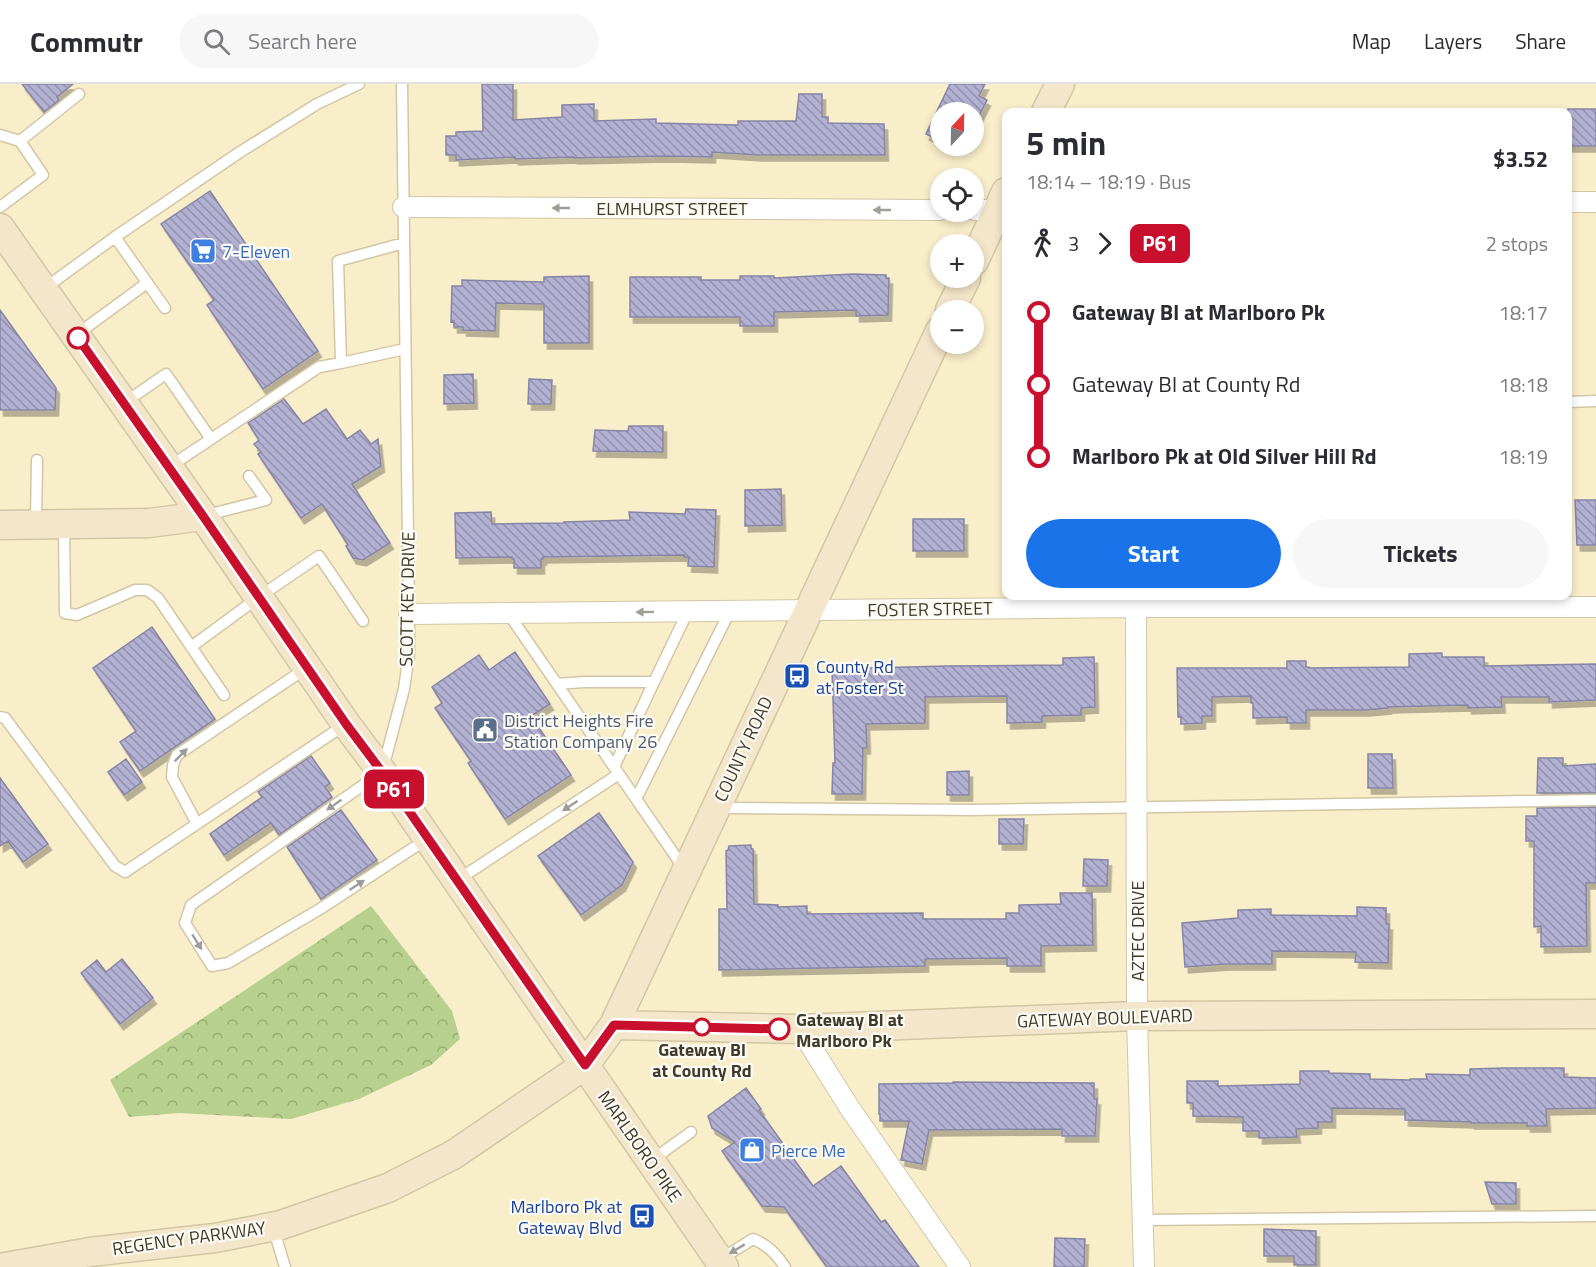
<!DOCTYPE html>
<html lang="en">
<head>
<meta charset="utf-8">
<style>
	:root { --surface:#fff; --page:#f7f7f7; --text:#2b2b33; --muted:#7c7c81; --line:#e1e1e2; --accent:#1a73e8 }
	body { margin:0; font-family:"Titillium Web",sans-serif; background:var(--page); color:var(--text); height:100vh; display:flex; flex-direction:column; font-size:22px; white-space:nowrap }
	* { box-sizing:border-box; margin:0 }
	p { font-size:20px; color:var(--muted) }
	.icon { flex:none; width:33px; height:33px; fill:none; stroke:currentColor; stroke-width:2; stroke-linecap:round; stroke-linejoin:round }
	.map { position:relative; flex:1; overflow:hidden }
	.details { position:absolute; left:1002px; top:24px; width:570px; height:492px; display:flex; flex-direction:column; background:var(--surface); border-radius:12px; box-shadow:0 3px 9px #0003 }
	.details>* { flex:none }
	.badge { padding:0 12px; border-radius:9px; font-size:21px; line-height:39px }
	.needle { width:39px; rotate:22deg }
	.tools { position:absolute; left:930px; top:18px; display:grid; gap:12px }
	.tools a { display:grid; place-items:center; width:54px; height:54px; border-radius:50%; background:var(--surface); box-shadow:0 3px 9px #0003; font-size:30px }
	.map>.badge { position:absolute; translate:-50% -50%; box-shadow:0 0 0 3px #fff }
	.legs { display:flex; align-items:center; gap:9px; height:66px; padding:0 24px; font-size:20px }
	.legs p { margin-inline-start:auto }
	.head { display:flex; align-items:center; justify-content:space-between; height:102px; padding:0 24px }
	h1 { font-size:33px; font-weight:700; line-height:45px }
	.primary-button { display:flex; gap:12px; margin-top:auto; padding:12px 24px }
	.primary-button a { flex:1; height:69px; border-radius:36px; background:var(--accent); color:#fff; font-size:24px; font-weight:700; line-height:69px; text-align:center }
	.primary-button a+a { background:var(--page); color:var(--text) }
	ul { padding:0 24px; list-style:none }
	li { display:flex; align-items:center; gap:21px; height:72px; font-size:22px }
	li i { display:grid; place-items:center; width:9px; height:100%; margin:0 8px; background:currentColor }
	li i::after { content:''; width:15px; height:15px; margin:-8px; border:4px solid; border-radius:50%; background:var(--surface) }
	li p { margin-inline-start:auto }
	li:first-child i { background:linear-gradient(#0000 50%,currentColor 0) }
	li:last-child i { background:linear-gradient(currentColor 50%,#0000 0) }
	header { display:flex; align-items:center; gap:36px; box-sizing:border-box; height:84px; padding:0 30px; background:var(--surface); border-bottom:2px solid var(--line) }
	header strong { font-size:28px }
	nav { display:flex; gap:33px; margin-inline-start:auto; font-size:21px }
	.search { width:420px; height:54px; background:var(--page); display:flex; align-items:center; gap:15px; box-sizing:border-box; padding:0 21px; border-radius:33px; color:var(--muted); font-size:22px }
	.map>svg:first-child { display:block }
	.forest { fill:url(#forest-crowns) }
	.building { fill:url(#building-back-hatch); stroke:#8685a5; stroke-width:1.5; filter:url(#shadow) }
	.lines { fill:none; stroke-linecap:round; stroke-linejoin:round }
	.lane-casing { stroke:#d2c6a4; stroke-width:13 }
	.street-casing { stroke:#d2c6a4; stroke-width:22 }
	.secondary-casing { stroke:#d2c6a4; stroke-width:31 }
	.lane { stroke:#fff; stroke-width:10 }
	.street { stroke:#fff; stroke-width:20 }
	.secondary { stroke:#f4e6ca; stroke-width:28 }
	.oneway { fill:#9f9d96 }
	.line-1-casing { stroke:#fff; stroke-width:14 }
	.line-1 { stroke:#c8102e; stroke-width:9 }
	.stop-1-dot { fill:#fff; stroke:#c8102e; stroke-width:3 }
	.labels { text-anchor:middle; dominant-baseline:central; stroke-width:4.5; stroke-linejoin:round; paint-order:stroke }
	.street-label { font-size:18px; fill:#3f3b2c; stroke:#fdfbf4 }
	.shop-label { font-size:18px; fill:#366cbe; stroke:#fdfbf4; text-anchor:start }
	.transit-label { font-size:18px; fill:#164399; stroke:#fdfbf4; text-anchor:start }
	.service-label { font-size:18px; fill:#4e5e75; stroke:#fdfbf4; text-anchor:start }
	.stop-label { font-size:18px; font-weight:bold; fill:#3f3b2c; stroke:#fdfbf4; text-anchor:start }
</style>
</head>
<body>
<header>
<strong>Commutr</strong>
<div class="search"><svg class="icon" aria-label="search" viewBox="0 0 24 24"><circle cx="10" cy="10" r="6"/><path d="M15 15l6 6"/></svg>Search here</div>
<nav><a>Map</a><a>Layers</a><a>Share</a></nav>
</header>
<div class="map">
<svg width="1596" height="1183" viewBox="0 0 1596 1183">
	<defs>
		<pattern id="forest-crowns" width="20" height="18" patternUnits="userSpaceOnUse" patternTransform="scale(1.5)"><rect width="20" height="18" fill="#b8d08d"/><path d="M2 6a3 3 0 1 1 6 0M12 15a3 3 0 1 1 6 0" fill="none" stroke="#97aa73"/></pattern>
		<pattern id="building-back-hatch" width="6" height="6" patternUnits="userSpaceOnUse" patternTransform="scale(1.5)"><rect width="6" height="6" fill="#b2b1d3"/><path d="M-1 5l2 2M0 0l6 6M5-1l2 2" fill="none" stroke="#9291ab"/></pattern>
		<filter id="shadow"><feDropShadow dx="3.5" dy="6" stdDeviation="0" flood-color="#0004"/></filter>
	</defs>
	<rect width="100%" height="100%" fill="#f9eeca"/>
	<path class="forest" d="M 371,822 L 452,927 L 460,955 L 431,981 L 359,1015 L 291,1035 L 179,1029 L 129,1033 L 110,996 Z"/>
	<path class="building" d="M 22,0 L 73,0 L 57,13 L 59,16 L 44,28 Z
		M 482,0 L 513,0 L 513,36 L 562,33 L 562,21 L 594,20 L 594,37 L 656,35 L 656,39 L 738,41 L 738,37 L 796,37 L 799,10 L 822,10 L 822,33 L 828,33 L 828,39 L 884,40 L 885,71 L 758,71 L 712,68 L 712,73 L 664,72 L 574,74 L 574,73 L 515,75 L 515,73 L 456,76 L 456,71 L 446,71 L 446,52 L 456,52 L 456,48 L 483,47 Z
		M 950,0 L 985,0 L 979,12 L 987,16 L 977,36 L 974,34 L 974,28 L 940,28 L 940,57 L 926,50 Z
		M 1568,25 L 1596,25 L 1596,62 L 1568,62 Z
		M 210,107 L 318,267 L 263,305 L 207,221 L 214,216 L 161,140 Z
		M 853,190 L 886,191 L 886,194 L 889,194 L 888,231 L 856,232 L 856,226 L 774,228 L 774,242 L 740,242 L 740,233 L 630,233 L 630,193 L 701,193 L 701,196 L 740,196 L 740,192 L 774,192 L 774,194 Z
		M 589,192 L 589,259 L 544,259 L 544,220 L 496,219 L 495,247 L 463,246 L 463,243 L 454,243 L 454,237 L 451,238 L 452,202 L 462,202 L 462,196 L 544,198 L 544,193 Z
		M 0,226 L 56,304 L 55,326 L 0,326 Z
		M 473,290 L 474,319 L 444,320 L 444,291 Z
		M 529,295 L 552,296 L 551,320 L 528,320 Z
		M 284,315 L 303,340 L 326,325 L 347,355 L 360,346 L 371,360 L 378,355 L 381,382 L 352,400 L 390,459 L 363,476 L 353,474 L 346,462 L 348,461 L 322,420 L 301,434 L 258,370 L 261,368 L 254,360 L 259,356 L 248,339 Z
		M 629,342 L 663,342 L 663,368 L 593,367 L 595,346 L 628,347 Z
		M 781,405 L 782,441 L 745,442 L 745,406 Z
		M 1575,416 L 1596,416 L 1596,461 L 1577,461 Z
		M 686,425 L 716,426 L 714,483 L 688,482 L 689,473 L 684,473 L 684,471 L 543,473 L 543,475 L 541,475 L 541,484 L 514,484 L 514,475 L 512,475 L 512,473 L 456,474 L 455,429 L 491,428 L 492,440 L 564,439 L 564,438 L 630,436 L 629,428 L 685,430 Z
		M 913,435 L 964,435 L 964,467 L 913,467 Z
		M 152,543 L 215,635 L 140,687 L 120,658 L 136,647 L 93,584 Z
		M 515,568 L 550,620 L 531,632 L 571,691 L 505,735 L 468,679 L 471,677 L 435,624 L 442,619 L 432,603 L 479,571 L 489,586 Z
		M 1442,569 L 1442,573 L 1484,573 L 1484,582 L 1596,580 L 1596,616 L 1549,618 L 1549,613 L 1501,613 L 1502,623 L 1468,624 L 1468,621 L 1388,623 L 1388,624 L 1366,626 L 1306,626 L 1306,639 L 1287,639 L 1287,633 L 1253,634 L 1253,619 L 1251,619 L 1251,612 L 1212,613 L 1212,632 L 1202,632 L 1202,639 L 1181,640 L 1181,633 L 1178,633 L 1177,584 L 1287,584 L 1287,577 L 1306,577 L 1306,583 L 1310,584 L 1409,583 L 1409,570 Z
		M 1094,573 L 1095,623 L 1081,624 L 1081,631 L 1042,632 L 1042,638 L 1007,639 L 1007,612 L 925,613 L 925,639 L 866,640 L 867,664 L 863,664 L 862,710 L 832,710 L 833,679 L 835,679 L 832,585 L 946,582 L 1063,581 L 1063,574 Z
		M 1368,670 L 1392,670 L 1393,704 L 1368,704 Z
		M 311,672 L 330,699 L 325,703 L 332,713 L 279,751 L 271,739 L 224,771 L 210,750 L 262,713 L 258,708 Z
		M 1538,674 L 1563,674 L 1563,682 L 1596,680 L 1596,709 L 1537,709 Z
		M 126,675 L 142,698 L 124,711 L 108,688 Z
		M 969,687 L 969,711 L 947,711 L 947,688 Z
		M 0,694 L 48,760 L 23,778 L 8,757 L 0,762 Z
		M 1596,723 L 1596,799 L 1586,799 L 1587,862 L 1541,863 L 1541,842 L 1534,843 L 1534,757 L 1526,757 L 1526,732 L 1537,732 L 1537,724 Z
		M 341,726 L 377,776 L 321,815 L 287,763 Z
		M 599,729 L 633,778 L 622,801 L 581,831 L 538,772 Z
		M 999,735 L 1024,735 L 1023,760 L 999,760 Z
		M 751,761 L 751,765 L 753,765 L 754,820 L 778,821 L 778,823 L 807,822 L 807,830 L 923,829 L 923,835 L 1006,835 L 1006,829 L 1019,829 L 1019,821 L 1061,820 L 1060,809 L 1092,809 L 1093,861 L 1041,862 L 1041,882 L 1007,882 L 1007,874 L 925,875 L 925,882 L 719,886 L 719,825 L 727,825 L 726,767 L 728,766 L 729,762 Z
		M 1084,775 L 1108,776 L 1107,802 L 1083,802 Z
		M 1357,823 L 1386,824 L 1386,840 L 1389,840 L 1388,879 L 1355,878 L 1356,868 L 1272,867 L 1272,880 L 1226,880 L 1185,883 L 1182,839 L 1238,834 L 1238,826 L 1271,825 L 1271,831 L 1357,832 Z
		M 122,875 L 153,914 L 120,940 L 81,889 L 97,876 L 106,888 Z
		M 1504,984 L 1564,984 L 1564,993 L 1596,994 L 1596,1024 L 1546,1025 L 1547,1042 L 1527,1042 L 1527,1039 L 1471,1039 L 1471,1038 L 1405,1036 L 1405,1025 L 1332,1024 L 1332,1038 L 1318,1038 L 1318,1044 L 1296,1045 L 1297,1053 L 1259,1054 L 1259,1047 L 1243,1047 L 1243,1033 L 1193,1032 L 1193,1019 L 1187,1019 L 1187,997 L 1218,997 L 1218,1002 L 1300,1000 L 1300,987 L 1329,987 L 1329,989 L 1370,990 L 1370,995 L 1410,996 L 1410,995 L 1427,995 L 1426,990 L 1470,991 L 1470,985 Z
		M 953,998 L 1094,999 L 1094,1015 L 1097,1015 L 1095,1052 L 1062,1052 L 1062,1045 L 929,1046 L 922,1080 L 901,1076 L 909,1037 L 880,1037 L 880,1030 L 879,1030 L 879,1000 L 953,999 Z
		M 746,1004 L 761,1025 L 759,1026 L 813,1102 L 841,1082 L 881,1138 L 885,1136 L 919,1183 L 827,1183 L 784,1123 L 762,1122 L 722,1067 L 735,1058 L 712,1044 L 708,1032 Z
		M 1485,1098 L 1516,1099 L 1516,1120 L 1492,1120 Z
		M 1264,1145 L 1316,1147 L 1316,1181 L 1294,1181 L 1294,1172 L 1264,1172 Z
		M 1055,1154 L 1085,1155 L 1084,1183 L 1054,1183 Z"/>
	<g class="lines">
		<defs>
			<path id="lane" d="M 402,0 L 409,530 L 409,570 L 404,605 L 382,688 L 191,821 L 185,839 L 212,882 L 228,879 L 320,825 L 427,755
				M 0,51 L 20,57 L 43,91 L 0,123
				M 20,57 L 79,10
				M 404,159 L 338,177 L 341,279 L 405,265
				M 45,204 L 115,153
				M 165,224 L 115,153 L 240,68 L 317,20 L 359,0
				M 76,251 L 147,199
				M 1568,318 L 1596,317
				M 124,319 L 166,290 L 211,355
				M 169,383 L 319,283 L 341,279
				M 203,432 L 266,416 L 249,392
				M 36,439 L 37,376
				M 64,440 L 65,529 L 77,531 L 135,506 L 147,506 L 158,514 L 224,611
				M 508,529 L 685,786
				M 191,563 L 259,513 L 319,472 L 363,537
				M 557,600 L 584,598 L 654,598 L 688,527
				M 0,633 L 5,634 L 115,782 L 125,788 L 346,640
				M 614,683 L 654,598
				M 636,715 L 730,527
				M 719,724 L 974,726 L 1596,716
				M 197,740 L 172,693 L 173,681 L 177,671 L 305,585
				M 459,795 L 619,690
				M 652,1076 L 691,1048
				M 1142,1136 L 1596,1132
				M 273,1143 L 285,1183
				M 719,1176 L 753,1155 C 768,1161 776,1170 785,1183"/>
			<path id="street" d="M 1568,118 L 1596,118
				M 403,123 L 940,126
				M 974,126 L 997,126
				M 1136,512 L 1137,932 L 1144,1183
				M 409,530 L 1137,523 L 1596,523
				M 800,945 L 849,1023 L 960,1183"/>
			<path id="secondary" d="M 1046,28 L 1060,0
				M 0,144 L 203,432 L 346,640 L 382,688 L 724,1183
				M 974,177 L 1006,108
				M 950,226 L 966,194
				M 0,441 L 149,439 L 203,432
				M 614,941 L 800,945 L 1137,932 L 1596,930
				M 5,1183 L 90,1168 L 215,1154 L 281,1141 L 388,1104 L 453,1071 L 585,981 L 614,941 L 940,247"/>
		</defs>
		<use href="#lane" class="lane-casing"/>
		<use href="#street" class="street-casing"/>
		<use href="#secondary" class="secondary-casing"/>
		<use href="#lane" class="lane"/>
		<use href="#street" class="street"/>
		<use href="#secondary" class="secondary"/>
	</g>
	<defs><path id="oneway-solid" d="M-6-.8H1V-3.2L6.5 0L1 3.2V.8H-6Z" transform="scale(1.5)"/></defs>
	<g class="oneway">
		<use href="#oneway-solid" transform="translate(561 124) rotate(-180)"/>
		<use href="#oneway-solid" transform="translate(882 126) rotate(-180)"/>
		<use href="#oneway-solid" transform="translate(645 528) rotate(179)"/>
		<use href="#oneway-solid" transform="translate(181 671) rotate(-45)"/>
		<use href="#oneway-solid" transform="translate(334 721) rotate(145)"/>
		<use href="#oneway-solid" transform="translate(570 722) rotate(147)"/>
		<use href="#oneway-solid" transform="translate(357 801) rotate(-33)"/>
		<use href="#oneway-solid" transform="translate(197 858) rotate(58)"/>
		<use href="#oneway-solid" transform="translate(737 1165) rotate(149)"/>
	</g>
	<g class="lines">
		<defs>
			<path id="line-1" d="M 78,254 L 203,432 L 346,640 L 382,688 L 585,981 L 614,941 L 779,945"/>
		</defs>
		<use href="#line-1" class="line-1-casing"/>
		<use href="#line-1" class="line-1"/>
	</g>
	<defs>
		<symbol id="supermarket-square" viewBox="-11 -11 22 22"><rect x="-9" y="-9" width="18" height="18" rx="4" fill="#3f7fe0" stroke="#fdfbf4"/><path d="M-6-5.5h2.5l.6 2H6L4.5 2H-2.5L-4.4-4H-6ZM-1.5 3.2a1.3 1.3 0 1 0 .1 0ZM3 3.2a1.3 1.3 0 1 0 .1 0Z" fill="#fff"/></symbol>
		<symbol id="bus-square" viewBox="-11 -11 22 22"><rect x="-9" y="-9" width="18" height="18" rx="4" fill="#1a4fb4" stroke="#fdfbf4"/><path d="M-5-6H5V4H4V6H2V4H-2V6H-4V4H-5ZM-3.5-4V0h7V-4ZM-3.5 1.2v1.5H-2V1.2ZM2 1.2v1.5H3.5V1.2Z" fill="#fff"/></symbol>
		<symbol id="civic-square" viewBox="-11 -11 22 22"><rect x="-9" y="-9" width="18" height="18" rx="4" fill="#5c6f8a" stroke="#fdfbf4"/><path d="M-.6-6.5H3V-4.5H.6V-3L4-1V1h2V6H-6V1h2V-1L-.6-3ZM-1.2 2.5V6h2.4V2.5Z" fill="#fff"/></symbol>
		<symbol id="shop-square" viewBox="-11 -11 22 22"><rect x="-9" y="-9" width="18" height="18" rx="4" fill="#3f7fe0" stroke="#fdfbf4"/><path d="M-5-2.5h2.3a2.7 3.5 0 0 1 5.4 0H5L5.5 6h-11ZM-1.5-2.5h3a1.5 2.3 0 0 0-3 0Z" fill="#fff"/></symbol>
	</defs>
	<g fill-rule="evenodd">
		<use href="#supermarket-square" x="188" y="152" width="30" height="30"/>
		<use href="#bus-square" x="782" y="577" width="30" height="30"/>
		<use href="#civic-square" x="470" y="631" width="30" height="30"/>
		<use href="#shop-square" x="737" y="1051" width="30" height="30"/>
		<use href="#bus-square" x="627" y="1117" width="30" height="30"/>
	</g>
	<g class="stop-1-dot">
		<circle cx="78" cy="254" r="10"/>
		<circle cx="702" cy="943" r="8"/>
		<circle cx="779" cy="945" r="10"/>
	</g>
	<g class="labels">
		<g class="street-label">
			<text x="672" y="124">ELMHURST STREET</text>
			<text transform="translate(407 515) rotate(-89)">SCOTT KEY DRIVE</text>
			<text transform="translate(930 525) rotate(-1)">FOSTER STREET</text>
			<text transform="translate(743 665) rotate(-65)">COUNTY ROAD</text>
			<text transform="translate(1137 847) rotate(-90)">AZTEC DRIVE</text>
			<text transform="translate(1105 934) rotate(-2)">GATEWAY BOULEVARD</text>
			<text transform="translate(640 1062) rotate(55)">MARLBORO PIKE</text>
			<text transform="translate(189 1154) rotate(-8)">REGENCY PARKWAY</text>
		</g>
		<g class="shop-label">
			<text x="222" y="167">7-Eleven</text>
			<text x="771" y="1066">Pierce Me</text>
		</g>
		<g class="transit-label">
			<text x="816" y="582">County Rd<tspan x="816" dy="21">at Foster St</tspan></text>
			<text x="622" y="1122" text-anchor="end">Marlboro Pk at<tspan x="622" dy="21">Gateway Blvd</tspan></text>
		</g>
		<g class="service-label">
			<text x="504" y="636">District Heights Fire<tspan x="504" dy="21">Station Company 26</tspan></text>
		</g>
		<g class="stop-label">
			<text x="796" y="935">Gateway Bl at<tspan x="796" dy="21">Marlboro Pk</tspan></text>
			<text x="702" y="965" text-anchor="middle">Gateway Bl<tspan x="702" dy="21">at County Rd</tspan></text>
		</g>
	</g>
</svg>
<div class="tools">
<a><svg class="needle" viewBox="-14 -14 28 28"><path d="M0-13l5 13h-10z" fill="#e53935"/><path d="M0 13l5-13h-10z" fill="#7c7c81"/></svg></a>
<a><svg class="icon" aria-label="locate" viewBox="0 0 24 24"><circle cx="12" cy="12" r="6"/><path d="M12 2v4M12 18v4M2 12h4M18 12h4"/></svg></a>
<a>+</a>
<a>−</a>
</div>
<b class="badge" style="left:394px;top:705px;background:#c8102e;color:#fff">P61</b>
<section class="details">
<div class="head"><div><h1>5 min</h1><p>18:14 – 18:19 · Bus</p></div><b>$3.52</b></div>
<div class="legs"><svg class="icon" aria-label="walk" viewBox="0 0 24 24"><circle cx="13" cy="4" r="2"/><path d="M13 8l-2 6 4 7M11 14l-3 7M7 12l3-4h3l4 4"/></svg>3<svg class="icon" aria-label="forward" viewBox="0 0 24 24"><path d="M9 5l7 7-7 7"/></svg><b class="badge" style="background:#c8102e;color:#fff">P61</b><p>2 stops</p></div>
<ul>
<li><i style="color:#c8102e"></i><b>Gateway Bl at Marlboro Pk</b><p>18:17</p></li>
<li><i style="color:#c8102e"></i><span>Gateway Bl at County Rd</span><p>18:18</p></li>
<li><i style="color:#c8102e"></i><b>Marlboro Pk at Old Silver Hill Rd</b><p>18:19</p></li>
</ul>
<div class="primary-button"><a>Start</a><a>Tickets</a></div>
</section>
</div>
</body>
</html>
